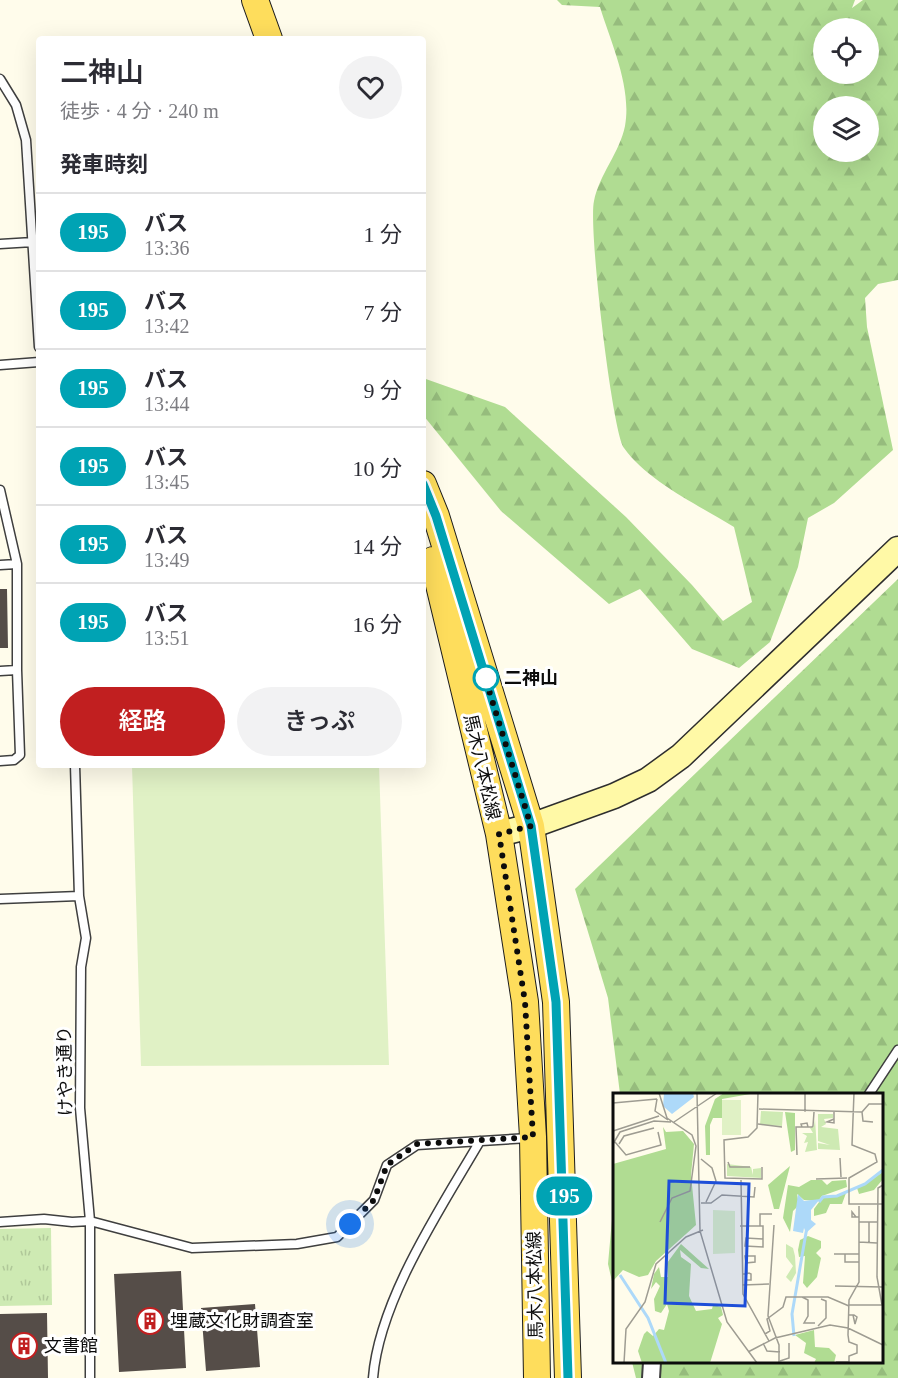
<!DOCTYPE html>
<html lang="ja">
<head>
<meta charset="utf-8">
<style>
	:root { --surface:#fff; --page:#f2f2f3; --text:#2b2b33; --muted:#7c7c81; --line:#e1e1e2; --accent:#c11f20 }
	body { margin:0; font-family:"Times New Roman","Noto Sans JP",serif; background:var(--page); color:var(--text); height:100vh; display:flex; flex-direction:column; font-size:22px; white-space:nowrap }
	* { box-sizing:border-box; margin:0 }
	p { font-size:20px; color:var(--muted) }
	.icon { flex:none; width:33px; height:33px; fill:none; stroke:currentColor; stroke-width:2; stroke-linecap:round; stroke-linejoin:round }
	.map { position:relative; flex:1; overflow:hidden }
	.drawer { position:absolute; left:36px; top:36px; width:390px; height:732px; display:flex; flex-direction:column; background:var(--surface); border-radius:6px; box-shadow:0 6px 24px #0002 }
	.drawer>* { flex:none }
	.badge { padding:0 12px; border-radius:20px; font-size:21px; line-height:39px }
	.tools { position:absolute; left:813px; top:18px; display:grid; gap:12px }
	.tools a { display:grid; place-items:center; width:66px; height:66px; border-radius:50%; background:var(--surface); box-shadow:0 6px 24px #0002; font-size:30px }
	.you { position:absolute; width:30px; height:30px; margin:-15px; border:4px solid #fff; border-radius:50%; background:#1a73e8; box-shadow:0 0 0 9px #1a73e833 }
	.map>.badge { position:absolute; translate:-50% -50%; box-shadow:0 0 0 3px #fff }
	h2 { padding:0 24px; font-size:22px; line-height:54px }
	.round { display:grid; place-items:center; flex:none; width:63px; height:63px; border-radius:32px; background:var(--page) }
	.summary { display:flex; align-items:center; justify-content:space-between; height:102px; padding:0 24px }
	h1 { font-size:28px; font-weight:600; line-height:45px }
	.primary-button { display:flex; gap:12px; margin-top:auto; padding:12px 24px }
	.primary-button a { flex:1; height:69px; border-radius:36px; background:var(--accent); color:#fff; font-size:24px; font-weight:600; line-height:69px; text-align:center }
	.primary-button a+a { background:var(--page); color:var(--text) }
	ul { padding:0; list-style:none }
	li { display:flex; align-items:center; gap:18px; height:78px; padding:0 24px; border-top:2px solid var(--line) }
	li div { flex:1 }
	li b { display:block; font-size:22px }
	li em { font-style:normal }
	li .badge { min-width:66px; font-weight:700; text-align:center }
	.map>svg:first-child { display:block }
	.grass { fill:url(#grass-tufts) }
	.forest { fill:url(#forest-firs); fill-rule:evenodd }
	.pitch { fill:#e0f1c5 }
	.building { fill:#554d48 }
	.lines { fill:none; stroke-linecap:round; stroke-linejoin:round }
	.lane-casing { stroke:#3f3f3f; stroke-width:11 }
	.street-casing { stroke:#3f3f3f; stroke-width:20 }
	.secondary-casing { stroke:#2e2e2e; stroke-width:27 }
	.primary-casing { stroke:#1d1d1d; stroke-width:28 }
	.lane { stroke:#fff; stroke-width:8 }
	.street { stroke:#fff; stroke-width:16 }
	.secondary { stroke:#fff9a6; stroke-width:24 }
	.primary { stroke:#fedd5c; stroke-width:26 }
	.line-casing { stroke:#fff; stroke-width:14 }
	.line { stroke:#00a3b4; stroke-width:9 }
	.walk { stroke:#0c0c0c; stroke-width:6; stroke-dasharray:0 10.8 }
	.stop-dot { fill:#fff; stroke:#00a3b4; stroke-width:3 }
	.labels { text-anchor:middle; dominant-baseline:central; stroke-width:6; stroke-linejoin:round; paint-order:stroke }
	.stop-label { font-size:18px; font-weight:bold; fill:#0c0c0c; stroke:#fff; text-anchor:start }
	.street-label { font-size:18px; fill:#0c0c0c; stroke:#fff }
	.poi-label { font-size:18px; fill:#0c0c0c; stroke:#fff; text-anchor:start }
	.inset-river { fill:none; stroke:#add9f9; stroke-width:3 }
	.inset-road { fill:none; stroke:#9e9c92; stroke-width:1.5 }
	.view { fill:#1d4ed8; fill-opacity:0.15; stroke:#1d4ed8; stroke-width:3 }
	.inset-edge { fill:none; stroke:#0c0c0c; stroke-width:3 }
</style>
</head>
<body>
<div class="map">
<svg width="898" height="1378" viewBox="0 0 898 1378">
	<defs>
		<pattern id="grass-tufts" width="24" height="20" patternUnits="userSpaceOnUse" patternTransform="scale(1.5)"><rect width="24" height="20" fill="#ceeab3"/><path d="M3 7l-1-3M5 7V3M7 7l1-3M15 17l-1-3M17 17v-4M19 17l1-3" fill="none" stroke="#b0c899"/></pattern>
		<pattern id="forest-firs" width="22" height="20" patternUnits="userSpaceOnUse" patternTransform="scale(1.5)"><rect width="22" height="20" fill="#b0dc92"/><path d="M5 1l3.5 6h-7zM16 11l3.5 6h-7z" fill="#96bc7d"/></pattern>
	</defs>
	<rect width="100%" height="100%" fill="#fffceb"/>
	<path class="grass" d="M 51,1228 L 52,1305 L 0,1306 L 0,1229 Z"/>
	<path class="forest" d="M 557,0 L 855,0 L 852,8 L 863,0 L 898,0 L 898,280 L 878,284 L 865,298 L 867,327 L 893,450 L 834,503 L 808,518 L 798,567 L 770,642 L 739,668 L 692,649 L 640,589 L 609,604 L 501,511 L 423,415 L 423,378 L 505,407 L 626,517 L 692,585 L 723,621 L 752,602 L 734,527 C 700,506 647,481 624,448 C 612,431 588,226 594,201 C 599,175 620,152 625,126 C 632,87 611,43 600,7 L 562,5 ZM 868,28 L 868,74 L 824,74 L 824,28 ZM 868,106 L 868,152 L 824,152 L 824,106 Z
		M 898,579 L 898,1378 L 636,1378 L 632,1362 L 882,1362 L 882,1094 L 620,1094 L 608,998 L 575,889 Z
		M 614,1197 L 614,1290 L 608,1264 Z"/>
	<path class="pitch" d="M 132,765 L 379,765 L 389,1065 L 141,1066 Z"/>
	<path class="building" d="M 0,589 L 7,589 L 8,648 L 0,648 Z
		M 181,1271 L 186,1368 L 119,1372 L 114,1274 Z
		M 255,1304 L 260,1367 L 206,1371 L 201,1308 Z
		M 47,1313 L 48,1378 L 0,1378 L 0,1314 Z"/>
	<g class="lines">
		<defs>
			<path id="lane" d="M 0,79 L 16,105 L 26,140 L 39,347
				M 0,244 L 33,242
				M 0,365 L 39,362
				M 0,490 L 17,564 L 0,565
				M 17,670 L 17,564
				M 0,671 L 17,670 L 20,755 L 14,760 L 0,761
				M 75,765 L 79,896 L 86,938 L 81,967 L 80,1108 L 90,1221 L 90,1378
				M 0,899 L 79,896
				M 869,1094 L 898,1050
				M 0,1222 L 44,1219 L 72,1222 L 90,1221 L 192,1248 L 297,1244 L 337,1237 L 374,1200 L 387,1165 L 417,1145 L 529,1138
				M 373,1378 C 379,1300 441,1208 480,1141"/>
			<path id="street" d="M 651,1378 L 652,1362"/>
			<path id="secondary" d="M 499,834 L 531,826 L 614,796 L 648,780 L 681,756 L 898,549"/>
			<path id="primary" d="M 255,0 L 269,39
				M 423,484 L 436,516 L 531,826 L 556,1002 L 568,1378
				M 433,560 L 499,834 L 525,1002 L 533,1137 L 537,1378"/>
		</defs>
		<use href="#lane" class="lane-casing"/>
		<use href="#street" class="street-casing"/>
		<use href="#secondary" class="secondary-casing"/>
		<use href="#primary" class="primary-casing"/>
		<use href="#lane" class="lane"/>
		<use href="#street" class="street"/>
		<use href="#secondary" class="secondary"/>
		<use href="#primary" class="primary"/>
	</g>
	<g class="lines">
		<defs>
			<path id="line" d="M 423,484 L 436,516 L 531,826 L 556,1002 L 568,1378"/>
		</defs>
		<use href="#line" class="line-casing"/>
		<use href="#line" class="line"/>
		<path class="walk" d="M 350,1224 L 374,1200 L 387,1165 L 417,1144 L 533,1137 L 525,1002 L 499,834 L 531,826 L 483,671 L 486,678"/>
	</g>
	<defs>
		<symbol id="building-ring" viewBox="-11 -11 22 22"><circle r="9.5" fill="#fff" stroke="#c11f20" stroke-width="1.5"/><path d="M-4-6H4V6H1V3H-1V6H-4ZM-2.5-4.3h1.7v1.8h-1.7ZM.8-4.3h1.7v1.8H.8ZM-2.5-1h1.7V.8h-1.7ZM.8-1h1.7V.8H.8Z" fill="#c11f20"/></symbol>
	</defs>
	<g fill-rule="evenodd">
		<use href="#building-ring" x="135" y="1306" width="30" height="30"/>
		<use href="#building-ring" x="9" y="1331" width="30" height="30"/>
	</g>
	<circle class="stop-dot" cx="486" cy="678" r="12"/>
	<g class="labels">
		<g class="stop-label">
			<text x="504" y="678">二神山</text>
		</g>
		<g class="street-label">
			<text transform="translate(482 767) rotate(77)">馬木八本松線</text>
			<text transform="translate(65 1071) rotate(-91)">けやき通り</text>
			<text transform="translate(535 1285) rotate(-91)">馬木八本松線</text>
		</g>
		<g class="poi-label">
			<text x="170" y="1321">埋蔵文化財調査室</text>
			<text x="44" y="1346">文書館</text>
		</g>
	</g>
	<g transform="translate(613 1093)">
		<rect width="270" height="270" fill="#fffceb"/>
		<path d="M 148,18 L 170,19 L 169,33 L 147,32 ZM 205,21 L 220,21 L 220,25 L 211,26 L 213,31 L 208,34 L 225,36 L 227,57 L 205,56 L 205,50 L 217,52 L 205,48 ZM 202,26 L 204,57 L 192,59 L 195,49 L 191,50 L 194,43 L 189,40 L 200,40 L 197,35 L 201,33 ZM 114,71 L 138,74 L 140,82 L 140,76 L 148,75 L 148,85 L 114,83 ZM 173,151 L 180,155 L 182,163 L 183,180 L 178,189 L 173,184 L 180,173 L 173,164 Z" fill="#ceeab3"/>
		<path d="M 111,0 L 143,0 L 109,6 L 109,25 L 100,25 L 97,32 L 97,62 L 93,62 L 92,33 L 102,6 ZM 172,19 L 182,20 L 182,57 L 178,59 ZM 50,34 L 53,39 L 70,38 L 81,51 L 78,82 L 83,132 L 43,168 L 35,182 L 26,184 L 10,177 L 0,188 L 0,71 L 53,56 ZM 177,73 L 166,116 L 161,116 L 155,92 ZM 270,79 L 270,86 L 261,97 L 246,101 L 244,95 ZM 198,87 L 209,87 L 214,92 L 219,88 L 233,87 L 234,94 L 209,103 L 205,108 L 191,107 L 184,101 L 186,112 L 180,118 L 177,139 L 170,125 L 175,92 L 186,94 ZM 233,100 L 229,111 L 217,111 L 213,120 L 201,123 L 201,116 L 209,105 ZM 195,143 L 208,148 L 208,155 L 203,160 L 208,165 L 204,184 L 194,195 L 190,190 L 192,163 L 186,164 L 185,157 L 187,147 ZM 68,151 L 96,176 L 88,175 L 67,157 L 68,164 L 78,171 L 76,203 L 83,218 L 99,216 L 100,212 L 108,214 L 110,222 L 105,225 L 109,231 L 102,254 L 97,270 L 29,270 L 25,258 L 31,241 L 34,238 L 40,243 L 46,236 L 51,237 L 56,218 L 54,211 L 48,220 L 42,218 L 41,206 L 47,193 L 43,189 L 38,196 L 41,181 L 46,174 L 48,184 L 55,184 L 54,170 ZM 201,237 L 202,254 L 216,255 L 223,262 L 221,270 L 201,270 L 203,266 L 191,260 L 193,250 L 182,242 Z" fill="#b0dc92"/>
		<path d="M 109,7 L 128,7 L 128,42 L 109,42 ZM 100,117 L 122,118 L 122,160 L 100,161 Z" fill="#e0f1c5"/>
		<path d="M 51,0 L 80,0 L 81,4 L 59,21 L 50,13 ZM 185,101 L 191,108 L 207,106 L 198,117 L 198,127 L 203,131 L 193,140 L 191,135 L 190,140 L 180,138 Z" fill="#add9f9"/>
		<path class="inset-river" d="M 206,109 L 210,104 L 224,103 L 252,91 L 270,77M 7,182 L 35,225 L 53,270M 181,243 L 179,221 L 194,134"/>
		<path class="inset-road" d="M 46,0 L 54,25 L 79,42 L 83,53 L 77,98 L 59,105 L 47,129M 84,0 L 87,138 L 114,229 L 144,270M 145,0 L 144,35 L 135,44 L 111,47 L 112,85 L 149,86 L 149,74M 241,0 L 239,52 L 262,61 L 264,69 L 236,85 L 236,111 L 270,111M 44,6 L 42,18 L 55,27M 0,10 L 44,6M 146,16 L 249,19 L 256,11 L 270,11M 192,19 L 192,0M 221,19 L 221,30 L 214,29 L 221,26M 249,19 L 250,28 L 260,29M 61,29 L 104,0M 145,31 L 169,34M 195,34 L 194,30 L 188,31 L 189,34 L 199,34 L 200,33 L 201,19M 0,38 L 46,23M 2,49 L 13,62 L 48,52 L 45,39M 0,51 L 7,39 L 41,28 L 58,29M 6,51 L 11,43 L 41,35M 184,62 L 183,34 L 189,34M 227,65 L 228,84M 88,66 L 99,75 L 103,88 L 93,109M 115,69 L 117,74 L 137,74M 203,86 L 234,85M 128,87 L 130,201 L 156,248M 88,110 L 98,110 L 109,102 L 141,104 L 142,94M 243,124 L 239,119 L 239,124 L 246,124M 246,129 L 265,129M 161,132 L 155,223 L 166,252 L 166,270M 127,133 L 150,133 L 150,154 L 132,153 L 133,145 L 150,146M 147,133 L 147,121 L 159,121M 246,149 L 264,150M 256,149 L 256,129M 221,161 L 246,161M 232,161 L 232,169 L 246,169M 130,181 L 133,181 L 136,180 L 138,181 L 138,187 L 133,187 L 133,181 L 134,180 L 133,170 L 142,169 L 142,163 L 132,163 L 133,170M 129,192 L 156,191M 222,193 L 269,194M 189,204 L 195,207 L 195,223 L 191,230 L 202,230M 236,212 L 270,212M 269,212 L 264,184 L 265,95 L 270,92M 236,222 L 241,222 L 244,224 L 242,231 L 240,222M 205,233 L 213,225 L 213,208 L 208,206M 152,241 L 157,238 L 154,226 L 170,214 L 173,204 L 215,204 L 236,213M 150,250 L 154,258 L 167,259M 135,259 L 162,245 L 217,232 L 235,235 L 270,252M 167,268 L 176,265 L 176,250M 223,269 L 236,269 L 236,263 L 244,260 L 244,252 L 236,249 L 235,242 L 236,207 L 246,189 L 246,113M 11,270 L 13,236 L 32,209 L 43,171 L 73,144 L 90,137"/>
		<path class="view" d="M 56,88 L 136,91 L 132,213 L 52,210 Z"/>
		<rect width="270" height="270" class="inset-edge"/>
	</g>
</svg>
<div class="tools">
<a><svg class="icon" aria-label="locate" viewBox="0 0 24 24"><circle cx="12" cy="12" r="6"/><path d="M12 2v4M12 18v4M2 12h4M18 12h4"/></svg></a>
<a><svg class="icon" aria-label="layers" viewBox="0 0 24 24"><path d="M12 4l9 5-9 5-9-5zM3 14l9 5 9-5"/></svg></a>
</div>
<div class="you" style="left:350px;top:1224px"></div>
<b class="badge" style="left:564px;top:1196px;background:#00a3b4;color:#fff">195</b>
<section class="drawer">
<div class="summary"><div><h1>二神山</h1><p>徒歩 · 4 分 · 240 m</p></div><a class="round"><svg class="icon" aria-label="heart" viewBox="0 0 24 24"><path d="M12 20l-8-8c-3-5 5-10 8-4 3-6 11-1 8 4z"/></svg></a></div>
<h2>発車時刻</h2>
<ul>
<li><span class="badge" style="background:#00a3b4;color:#fff">195</span><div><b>バス</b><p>13:36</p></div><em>1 分</em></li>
<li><span class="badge" style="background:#00a3b4;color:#fff">195</span><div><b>バス</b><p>13:42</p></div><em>7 分</em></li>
<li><span class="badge" style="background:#00a3b4;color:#fff">195</span><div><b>バス</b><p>13:44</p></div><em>9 分</em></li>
<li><span class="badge" style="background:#00a3b4;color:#fff">195</span><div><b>バス</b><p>13:45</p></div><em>10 分</em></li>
<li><span class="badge" style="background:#00a3b4;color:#fff">195</span><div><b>バス</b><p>13:49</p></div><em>14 分</em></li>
<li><span class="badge" style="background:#00a3b4;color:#fff">195</span><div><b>バス</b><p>13:51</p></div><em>16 分</em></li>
</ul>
<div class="primary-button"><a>経路</a><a>きっぷ</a></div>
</section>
</div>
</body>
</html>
